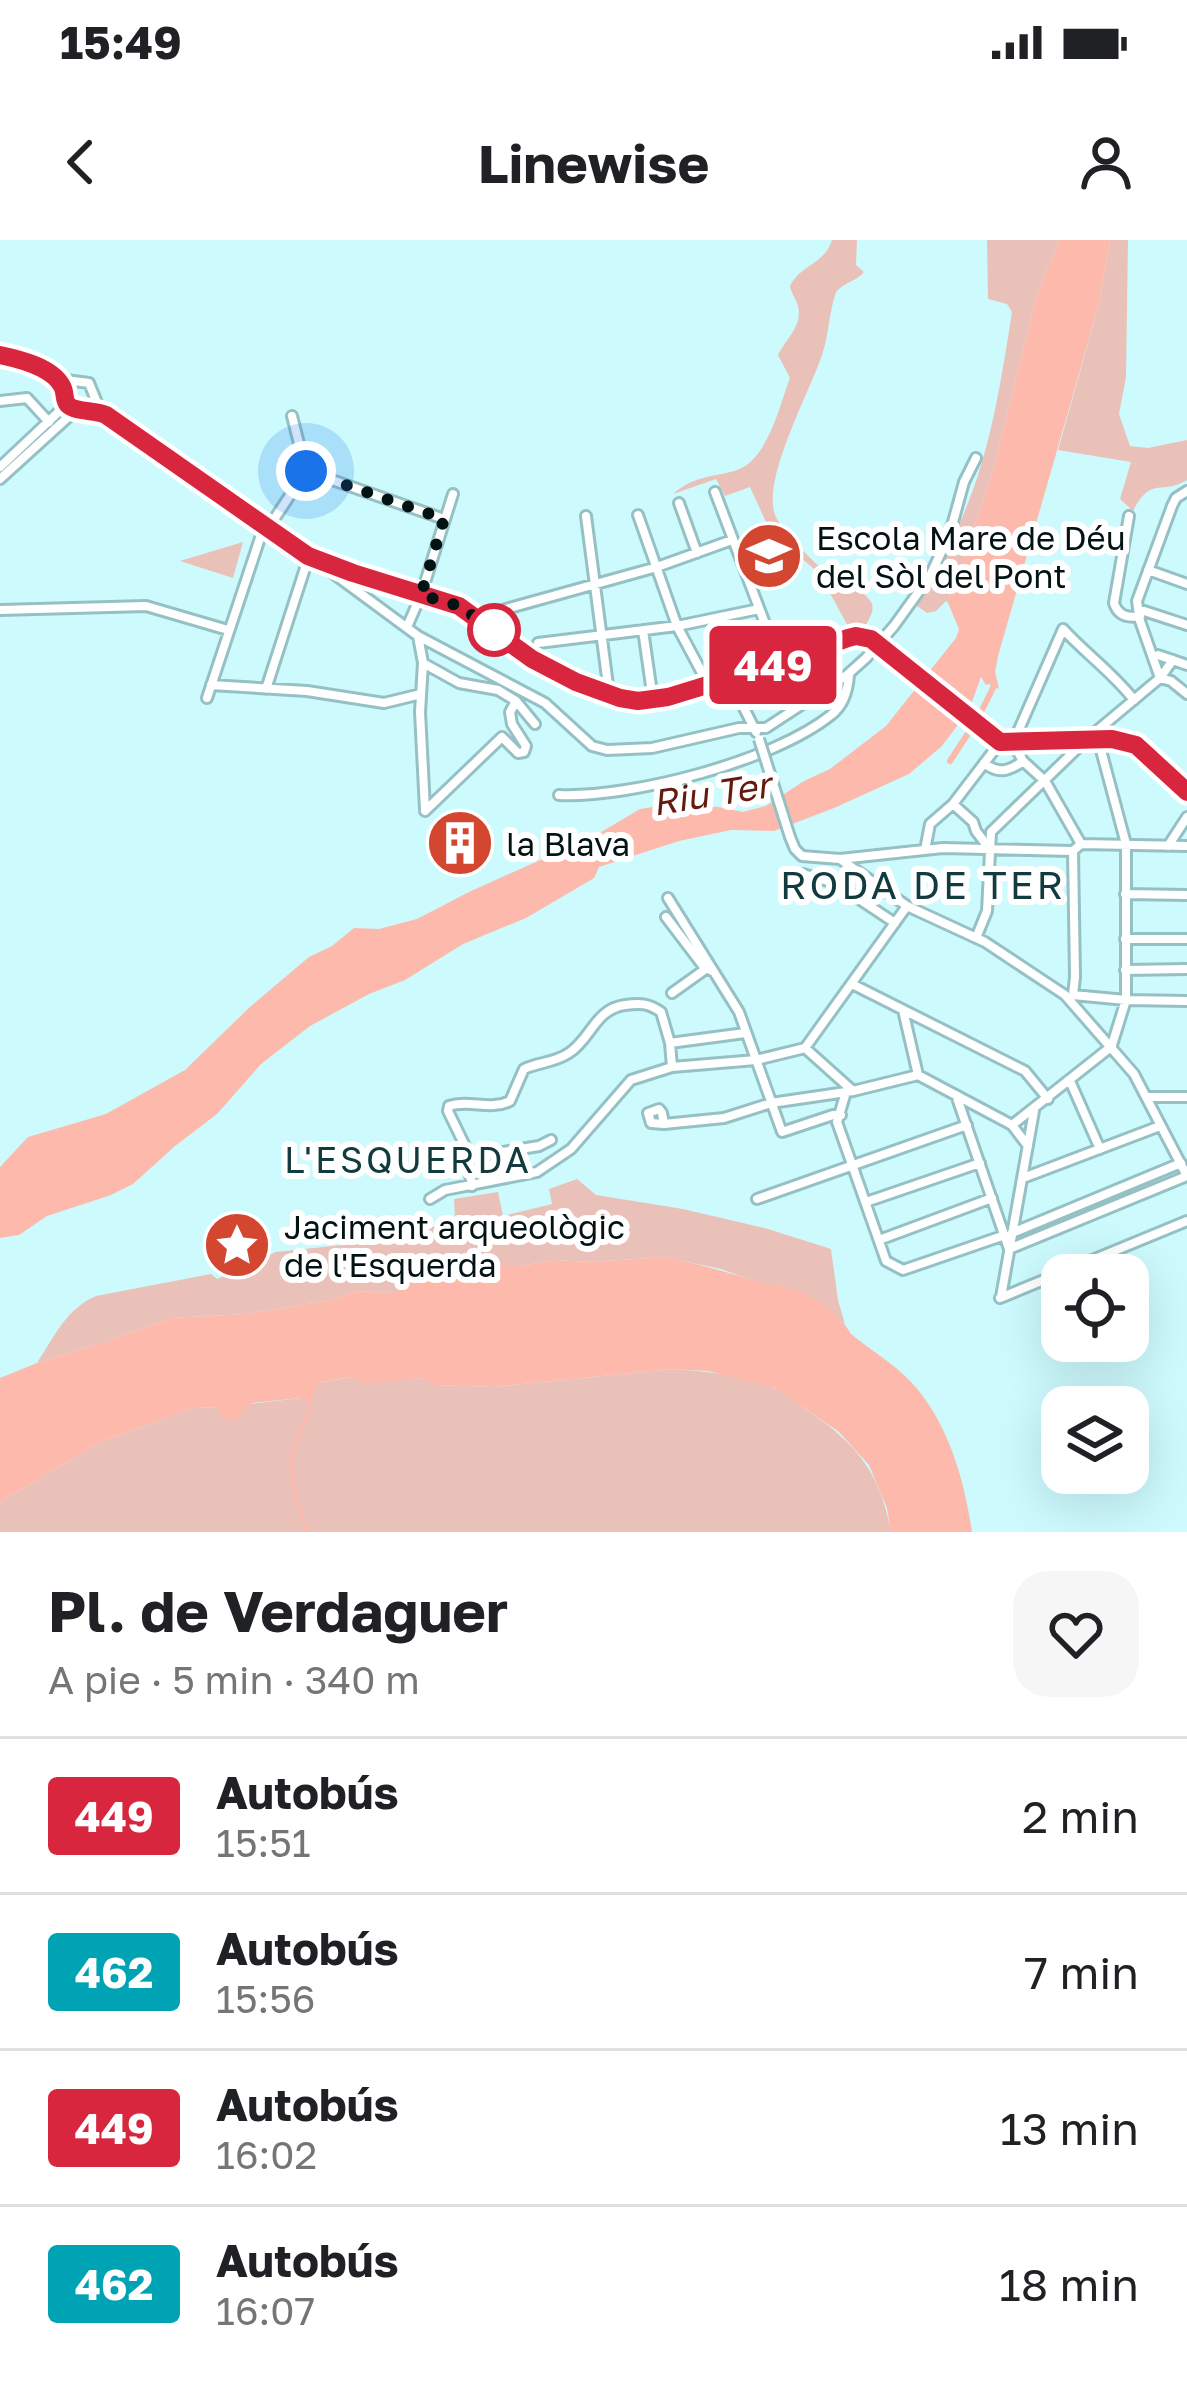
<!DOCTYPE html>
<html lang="es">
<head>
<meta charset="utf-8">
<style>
	:root { --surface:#fff; --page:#f6f6f6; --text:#202124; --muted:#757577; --line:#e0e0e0 }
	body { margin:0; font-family:"Golos Text",sans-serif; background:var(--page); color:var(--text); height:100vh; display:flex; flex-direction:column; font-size:45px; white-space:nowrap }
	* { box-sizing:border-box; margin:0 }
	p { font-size:39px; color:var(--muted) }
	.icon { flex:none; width:66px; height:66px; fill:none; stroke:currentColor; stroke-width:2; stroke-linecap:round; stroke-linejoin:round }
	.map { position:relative; height:1292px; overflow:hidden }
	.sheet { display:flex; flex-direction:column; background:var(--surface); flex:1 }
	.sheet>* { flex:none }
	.badge { padding:0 24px; border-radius:9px; font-size:42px; line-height:78px }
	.fabs { position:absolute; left:1041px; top:1014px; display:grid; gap:24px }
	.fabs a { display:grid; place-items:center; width:108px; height:108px; border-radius:24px; background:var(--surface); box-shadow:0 12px 48px #0002; font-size:60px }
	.you { position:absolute; width:60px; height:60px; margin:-30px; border:9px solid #fff; border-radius:50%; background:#1a73e8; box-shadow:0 0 0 18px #1a73e833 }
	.map>.badge { position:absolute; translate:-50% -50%; box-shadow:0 0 0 6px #fff }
	.round { display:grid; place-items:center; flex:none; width:126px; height:126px; border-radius:36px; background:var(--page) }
	.overview { display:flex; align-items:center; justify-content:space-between; height:204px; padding:0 48px }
	h1 { font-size:57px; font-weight:700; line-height:90px }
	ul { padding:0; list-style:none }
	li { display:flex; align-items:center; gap:36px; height:156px; padding:0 48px; border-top:3px solid var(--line) }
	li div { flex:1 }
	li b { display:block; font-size:45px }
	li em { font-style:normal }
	li .badge { min-width:132px; font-weight:700; text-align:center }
	.status { display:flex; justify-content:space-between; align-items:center; height:84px; padding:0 60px; background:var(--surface); direction:ltr }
	.status svg { height:33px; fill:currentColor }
	header { display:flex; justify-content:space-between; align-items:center; height:156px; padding:0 48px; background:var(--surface); font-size:54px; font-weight:700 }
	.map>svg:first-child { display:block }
	.green { fill:#eac1b8 }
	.water { fill:#fcb9ac }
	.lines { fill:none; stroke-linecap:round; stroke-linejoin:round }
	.stream { stroke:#fcb9ac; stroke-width:3 }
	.canal { stroke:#fcb9ac; stroke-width:6 }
	.minor-casing { stroke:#96c1c4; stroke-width:14 }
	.minor { stroke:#fff; stroke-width:8 }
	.minor-bridge-casing { stroke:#96c1c4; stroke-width:14; stroke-linecap:butt }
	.minor-bridge { stroke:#fff; stroke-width:8 }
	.line-casing { stroke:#fff; stroke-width:27 }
	.line { stroke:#d7263d; stroke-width:18 }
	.walk { stroke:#031314; stroke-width:12; stroke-dasharray:0 21.6 }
	.stop-dot { fill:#fff; stroke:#d7263d; stroke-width:6 }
	.labels { text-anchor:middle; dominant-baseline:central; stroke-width:12; stroke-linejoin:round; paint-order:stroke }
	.poi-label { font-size:33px; fill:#031314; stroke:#fff; text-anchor:start }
	.water-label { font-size:36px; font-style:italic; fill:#651a0e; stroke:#fff }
	.neighbourhood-label { font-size:36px; letter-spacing:3px; fill:#113b3e; stroke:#fff }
	.quarter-label { font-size:39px; letter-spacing:3px; fill:#113b3e; stroke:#fff }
</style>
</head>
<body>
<div class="status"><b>15:49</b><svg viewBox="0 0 49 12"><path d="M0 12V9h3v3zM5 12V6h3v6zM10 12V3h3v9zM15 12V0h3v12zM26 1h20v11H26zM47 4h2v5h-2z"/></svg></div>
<header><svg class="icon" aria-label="back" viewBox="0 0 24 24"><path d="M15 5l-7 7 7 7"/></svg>Linewise<svg class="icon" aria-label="person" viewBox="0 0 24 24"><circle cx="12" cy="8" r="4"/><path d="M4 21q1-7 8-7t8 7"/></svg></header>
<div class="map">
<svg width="1187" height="1292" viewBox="0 0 1187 1292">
	<rect width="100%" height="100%" fill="#cdfafd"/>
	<path class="green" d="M 832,0 L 857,0 L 856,25 L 864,32 C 857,41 844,42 836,52 C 829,72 829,95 822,115 C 809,154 762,238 775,275 C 781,290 812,321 825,331 C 838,340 861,346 871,362 C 876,371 868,379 865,388 L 849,388 L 819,333 L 771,293 L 750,247 L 725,256 L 716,239 L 673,254 C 694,236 708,238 734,231 C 767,223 779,167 790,138 L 778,115 C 785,100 803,86 798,66 C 796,59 791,53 790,46 C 800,25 825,24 832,0 Z
		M 987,0 L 1059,0 L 1036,58 L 991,238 L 948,363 L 946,361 L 936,371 L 927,373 L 917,366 L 917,362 C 930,334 948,308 961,280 C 990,215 1001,142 1012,72 L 1007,64 L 988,59 Z
		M 1110,0 L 1128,0 L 1126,137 L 1119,174 L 1130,206 L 1148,208 L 1187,200 L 1187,240 C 1160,256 1152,235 1133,271 L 1120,259 L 1131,222 L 1058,210 L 1099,64 Z
		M 243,302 L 233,338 L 180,321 Z
		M 577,939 L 596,955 L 683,969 L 768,989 L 831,1009 L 838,1060 L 845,1084 L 814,1059 L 784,1046 L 762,1044 L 721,1029 L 664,1017 L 593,1022 L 554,1020 L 521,1026 L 475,1026 L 413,1040 L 393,1053 L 358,1051 L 325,1061 L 247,1074 L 170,1078 L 106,1102 L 37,1123 C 54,1097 67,1068 96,1056 L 211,1034 L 217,1039 L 276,1012 L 351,1004 L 369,1005 L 390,1002 L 455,979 L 454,959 L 498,952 L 503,976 L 552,964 L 549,949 Z
		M 672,1129 C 705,1131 741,1135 772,1147 C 786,1153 799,1165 811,1173 C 858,1205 881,1235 891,1292 L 0,1292 L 0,1262 L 101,1202 L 197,1167 L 217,1168 L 301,1158 L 318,1143 L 352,1137 L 364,1143 L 422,1138 L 435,1145 L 493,1147 Z"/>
	<path class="water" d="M 1059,0 L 1110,0 L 1099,64 L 998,416 L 995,432 L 999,449 L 989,444 L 986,445 L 981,437 L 969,470 L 942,506 L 909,534 L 834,568 L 774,591 L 731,590 L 679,601 L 599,627 L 594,638 L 526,678 L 463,704 L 405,740 L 369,754 L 310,786 L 261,824 L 217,874 L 175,906 L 133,944 L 111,955 L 47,976 L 19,995 L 0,998 L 0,927 L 28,897 L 106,874 L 185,830 L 251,766 L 309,717 L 332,706 L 354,688 L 379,689 L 417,679 L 469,652 L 598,594 L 640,569 L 666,565 L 718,567 L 743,572 L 766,566 L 804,541 L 830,529 L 886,486 L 956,398 L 959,389 L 948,363 L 991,238 L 1036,58 Z
		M 664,1017 C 695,1023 724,1031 755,1041 C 764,1044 773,1044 783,1046 C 808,1052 838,1071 851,1094 C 868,1108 888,1120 904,1135 C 946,1174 964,1237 972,1292 L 891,1292 L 887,1268 L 869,1225 L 839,1192 L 775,1148 L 708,1131 L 672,1129 L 493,1147 L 435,1145 L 421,1138 L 364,1144 L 351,1137 L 318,1143 L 311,1161 L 301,1158 L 252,1163 L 236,1179 L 224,1180 L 217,1168 L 197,1167 L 101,1202 L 0,1262 L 0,1138 L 37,1123 L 106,1102 L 170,1078 L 247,1074 L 325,1061 L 358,1051 L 393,1053 L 413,1040 L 475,1026 L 521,1026 L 554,1020 L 593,1022 Z"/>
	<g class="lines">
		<path class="stream" d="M 306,1292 C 301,1269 291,1246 291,1223 C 291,1197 315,1181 308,1157"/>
		<path class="canal" d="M 979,476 L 994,446 L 993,439
			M 950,521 L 969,492"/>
		<defs>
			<path id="minor" d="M 0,116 L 22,121 L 53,137 L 60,143 L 70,167 C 81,173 94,169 106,175 L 265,283 L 418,396 L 545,463 L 592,506 L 607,510 L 652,508 L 739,488 L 766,488 L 847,435 L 866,418 L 894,386 L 930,336 L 950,293 L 964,242 L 976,218
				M 58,139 L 89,143 L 100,170
				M 0,161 L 27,158 L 49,182
				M 292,176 L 306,231
				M 0,227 L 67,164
				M 0,239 L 76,170
				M 1187,251 L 1176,258 L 1172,266 L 1137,361 L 1140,381 L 1160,438 L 1171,441 L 1187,454
				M 715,252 L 780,423
				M 679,263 L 697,313
				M 638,275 L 677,386 L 709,446
				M 586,276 L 609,453
				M 1129,276 L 1114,363 C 1118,376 1128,378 1140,376
				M 269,287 L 306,231 L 444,279
				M 321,321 L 459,366 L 532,419 L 576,441 L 620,458 L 638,461 L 653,460 L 709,446 L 848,398
				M 1148,330 L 1187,344
				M 1138,369 L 1187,385
				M 0,370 L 146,366 L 228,390
				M 477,377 L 657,327 L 732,300
				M 407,387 L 421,355 L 453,254
				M 643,390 L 653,460
				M 418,396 L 423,423 L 420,472 L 425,569
				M 538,403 L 677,386 L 759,369
				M 882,410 L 1000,502 L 1112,499 L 1136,505 L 1187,552
				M 1158,415 L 1187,425
				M 423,423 L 459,443 L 498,450 L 516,461 L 535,484
				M 730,440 L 756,492
				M 211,445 L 307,451 L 384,463 L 421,454
				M 266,449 L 309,316
				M 207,458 L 265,283
				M 1098,499 L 1126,604 L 1126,760 L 1112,805
				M 1013,503 L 1063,389 C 1086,414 1113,433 1134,460
				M 1013,503 L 1023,521 L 1045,541 L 1081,604
				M 984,523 C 998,534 1008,532 1023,521
				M 559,555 C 631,558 774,521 831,475 C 844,465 848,451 849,435
				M 953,564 L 973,582 L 976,591 L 989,608
				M 425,571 L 502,497 L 518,513 L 524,512 L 526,506 L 512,484 L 510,472 L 516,461
				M 790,597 L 795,609 L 802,616 L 840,619 L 943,608 L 1073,611 L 1081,604 L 1187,606
				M 1168,606 L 1187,577
				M 925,610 L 930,584 L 953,564 L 995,509
				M 1073,611 L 1075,737 L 1073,755
				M 840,619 L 907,666 L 985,702 L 1065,755 L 1134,834 L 1187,936 L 1009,1009 L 956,855
				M 803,634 L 835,643 L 895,683
				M 1125,654 L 1187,655
				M 668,658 L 739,772 L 782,892 L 833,875 L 841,875
				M 666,677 L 704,727 L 714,732
				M 976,698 L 987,671 L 991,592 L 1087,499 L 1160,438 L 1173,420
				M 1125,699 L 1187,699
				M 1125,730 L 1187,729
				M 852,744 L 1025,831 L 1048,859
				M 672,753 L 707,728
				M 1073,755 L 1126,760 L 1187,761
				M 903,770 L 918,835
				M 670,803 L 745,793
				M 805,808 L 853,851
				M 1070,841 L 1100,909
				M 846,852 L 837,882 L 886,1021 L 903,1030 L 1005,995
				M 1146,857 L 1187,857
				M 664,884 L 651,883 L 648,873 L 659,869 L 662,873 L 664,884 L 724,878 L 771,863 L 853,851 L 918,835 L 1012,885 L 1112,806
				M 1012,885 L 1028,906
				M 467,918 L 539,906 L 551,900
				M 1023,938 L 1160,886
				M 472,946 L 465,906 L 448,871 L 449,866 C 470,859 490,871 510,861 L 524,829 C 539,822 554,823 569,813 C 591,799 595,769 625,765 C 640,763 648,763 661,772 L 670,803 L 672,827
				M 430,959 L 445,950 L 537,932 L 571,909 L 631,840 L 672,827 L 756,820 L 805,808 L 907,666
				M 757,959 L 967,885
				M 866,962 L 980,923
				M 1012,993 L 1181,923
				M 879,1000 L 992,958
				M 1001,1057 L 1034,871
				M 1000,1058 L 1187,981"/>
		</defs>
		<use href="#minor" class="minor-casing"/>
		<use href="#minor" class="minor"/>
		<defs>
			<path id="minor-bridge" d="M 848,398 C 864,395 872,399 882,410
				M 759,499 L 790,597"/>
		</defs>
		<use href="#minor-bridge" class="minor-bridge-casing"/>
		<use href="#minor-bridge" class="minor-bridge"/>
	</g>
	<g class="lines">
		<defs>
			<path id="line" d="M 0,115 C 19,119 52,127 62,146 C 66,153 63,159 68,165 C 75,172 95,170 106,175 L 308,316 L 353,333 L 459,366 L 532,419 L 576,442 L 620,458 L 638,461 L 668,457 L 779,423 L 848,398 L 856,396 L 871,399 L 1000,502 L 1112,499 L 1136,505 L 1187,552"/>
		</defs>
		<use href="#line" class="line-casing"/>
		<use href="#line" class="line"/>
		<path class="walk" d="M 306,231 L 444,279 L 421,355 L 459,366 L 494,390"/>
	</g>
	<defs>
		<symbol id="school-disc" viewBox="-11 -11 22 22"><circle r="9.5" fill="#d34731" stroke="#fff"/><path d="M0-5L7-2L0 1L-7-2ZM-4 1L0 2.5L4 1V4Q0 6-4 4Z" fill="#fff"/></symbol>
		<symbol id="building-disc" viewBox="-11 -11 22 22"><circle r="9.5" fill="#d34731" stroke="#fff"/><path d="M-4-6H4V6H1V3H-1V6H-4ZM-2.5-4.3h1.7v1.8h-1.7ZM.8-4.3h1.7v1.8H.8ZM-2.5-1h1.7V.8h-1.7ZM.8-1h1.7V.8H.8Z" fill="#fff"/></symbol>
		<symbol id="sight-disc" viewBox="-11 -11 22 22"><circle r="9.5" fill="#d34731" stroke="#fff"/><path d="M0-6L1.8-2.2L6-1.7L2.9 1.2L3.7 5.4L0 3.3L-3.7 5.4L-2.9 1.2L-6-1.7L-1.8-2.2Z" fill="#fff"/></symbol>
	</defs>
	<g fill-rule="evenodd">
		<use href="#school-disc" x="731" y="278" width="76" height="76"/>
		<use href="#building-disc" x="422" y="565" width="76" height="76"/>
		<use href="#sight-disc" x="199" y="967" width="76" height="76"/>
	</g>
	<circle class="stop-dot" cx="494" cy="390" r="24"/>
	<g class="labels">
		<g class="poi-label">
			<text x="816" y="297">Escola Mare de Déu<tspan x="816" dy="38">del Sòl del Pont</tspan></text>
			<text x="506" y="603">la Blava</text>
			<text x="284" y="986">Jaciment arqueològic<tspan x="284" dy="38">de l'Esquerda</tspan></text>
		</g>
		<g class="water-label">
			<text transform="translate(711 553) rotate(-9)">Riu Ter</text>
		</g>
		<g class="neighbourhood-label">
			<text x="408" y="919">L'ESQUERDA</text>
		</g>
		<g class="quarter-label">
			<text x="923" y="644">RODA DE TER</text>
		</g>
	</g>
</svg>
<div class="fabs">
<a><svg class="icon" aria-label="locate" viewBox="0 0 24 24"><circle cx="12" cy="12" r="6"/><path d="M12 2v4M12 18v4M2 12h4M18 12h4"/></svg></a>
<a><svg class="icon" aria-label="layers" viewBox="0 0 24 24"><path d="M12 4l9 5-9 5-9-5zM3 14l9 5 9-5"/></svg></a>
</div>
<div class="you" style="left:306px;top:231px"></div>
<b class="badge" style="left:773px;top:425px;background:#d7263d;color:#fff">449</b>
</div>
<section class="sheet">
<div class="overview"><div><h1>Pl. de Verdaguer</h1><p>A pie · 5 min · 340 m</p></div><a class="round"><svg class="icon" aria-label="heart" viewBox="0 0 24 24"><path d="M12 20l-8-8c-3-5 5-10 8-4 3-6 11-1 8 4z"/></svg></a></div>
<ul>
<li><span class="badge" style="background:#d7263d;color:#fff">449</span><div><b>Autobús</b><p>15:51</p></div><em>2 min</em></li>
<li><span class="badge" style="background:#00a3b4;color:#fff">462</span><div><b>Autobús</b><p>15:56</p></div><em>7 min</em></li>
<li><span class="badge" style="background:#d7263d;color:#fff">449</span><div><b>Autobús</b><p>16:02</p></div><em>13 min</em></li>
<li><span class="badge" style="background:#00a3b4;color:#fff">462</span><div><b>Autobús</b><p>16:07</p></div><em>18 min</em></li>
</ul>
</section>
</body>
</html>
